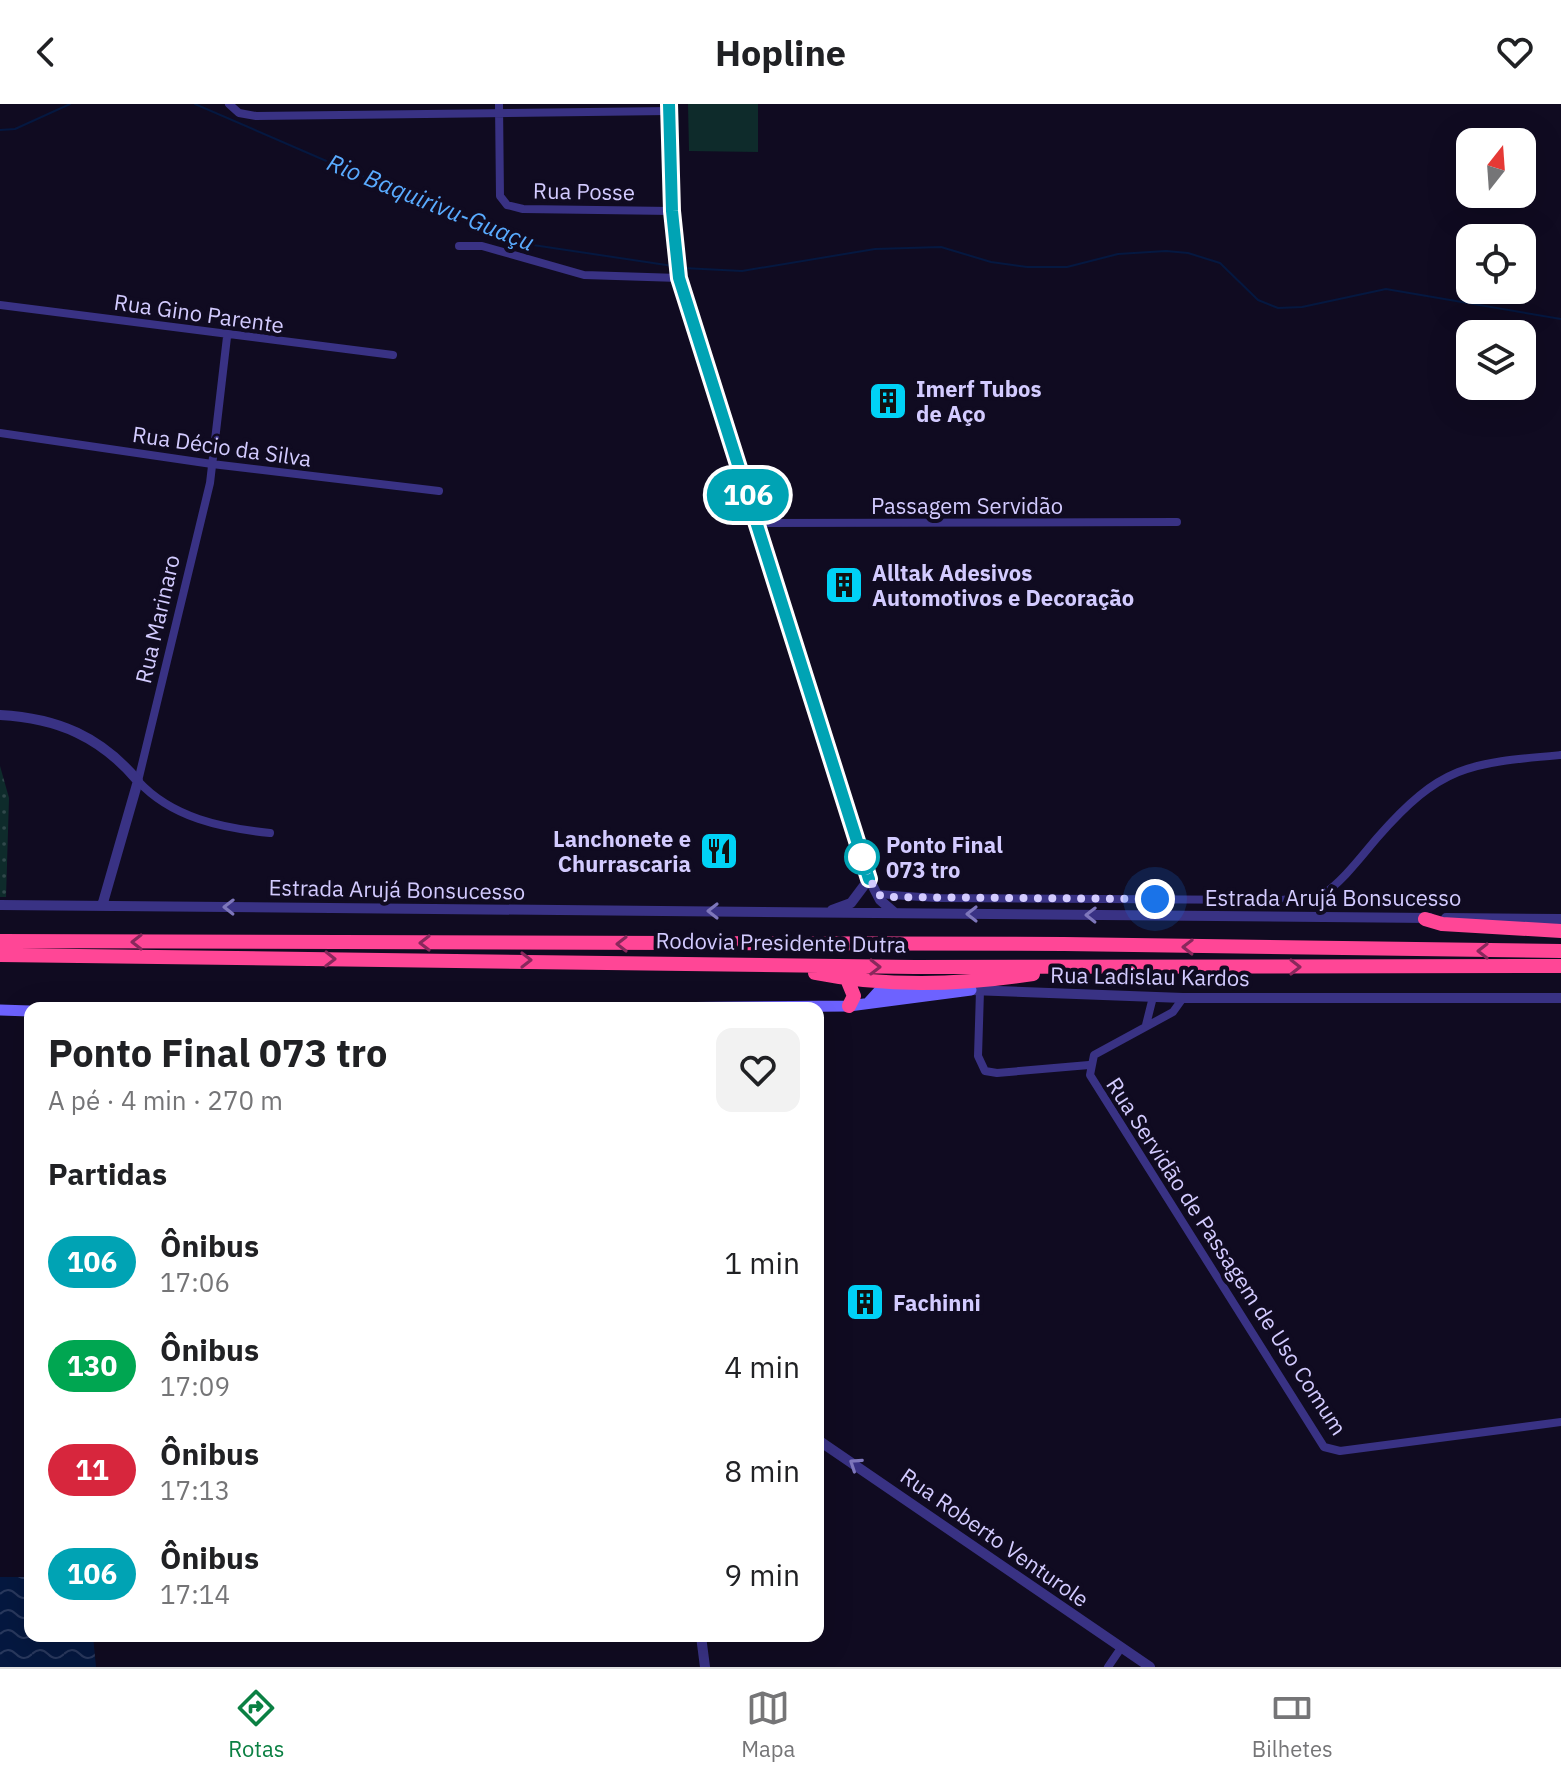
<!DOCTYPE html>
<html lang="pt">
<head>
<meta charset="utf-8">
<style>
	:root { --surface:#fff; --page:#f2f2f2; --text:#202124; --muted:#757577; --line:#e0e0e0; --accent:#0b8043 }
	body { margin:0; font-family:"IBM Plex Sans",sans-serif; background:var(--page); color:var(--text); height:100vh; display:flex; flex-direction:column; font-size:30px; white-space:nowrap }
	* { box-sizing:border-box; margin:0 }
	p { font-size:26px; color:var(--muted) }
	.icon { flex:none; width:44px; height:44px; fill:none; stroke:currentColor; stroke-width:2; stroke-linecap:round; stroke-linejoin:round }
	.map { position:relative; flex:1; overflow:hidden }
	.panel { position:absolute; left:24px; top:898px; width:800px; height:640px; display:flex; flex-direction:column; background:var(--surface); border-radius:16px; box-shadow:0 8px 32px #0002 }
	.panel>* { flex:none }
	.badge { padding:0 16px; border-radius:26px; font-size:28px; line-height:52px }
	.needle { width:52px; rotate:17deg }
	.fabs { position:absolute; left:1456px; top:24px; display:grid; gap:16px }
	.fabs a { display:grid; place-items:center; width:80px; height:80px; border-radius:16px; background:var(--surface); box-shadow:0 8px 32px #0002; font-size:40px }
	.you { position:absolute; width:40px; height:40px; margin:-20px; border:6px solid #fff; border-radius:50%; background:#1a73e8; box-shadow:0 0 0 12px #1a73e833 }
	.map>.badge { position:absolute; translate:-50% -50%; box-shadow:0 0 0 4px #fff }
	h2 { padding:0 24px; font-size:30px; line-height:72px }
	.round { display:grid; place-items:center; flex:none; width:84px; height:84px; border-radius:16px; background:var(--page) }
	.overview { display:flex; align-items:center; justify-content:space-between; height:136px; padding:0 24px }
	h1 { font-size:38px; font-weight:700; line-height:60px }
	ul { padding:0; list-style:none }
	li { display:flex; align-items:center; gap:24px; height:104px; padding:0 24px }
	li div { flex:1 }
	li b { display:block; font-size:30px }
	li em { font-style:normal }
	li .badge { min-width:88px; font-weight:700; text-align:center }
	header { display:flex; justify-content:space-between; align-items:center; height:104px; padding:0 24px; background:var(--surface); font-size:36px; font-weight:700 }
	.tab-bar { display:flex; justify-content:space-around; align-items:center; height:112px; border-top:2px solid var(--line); background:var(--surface); font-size:22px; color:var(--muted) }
	.tab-bar a { display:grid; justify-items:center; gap:4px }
	.tab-bar .on { color:var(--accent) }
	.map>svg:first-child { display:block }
	.grass { fill:url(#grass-dots) }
	.pitch { fill:#0e2b2b }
	.water { fill:url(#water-waves) }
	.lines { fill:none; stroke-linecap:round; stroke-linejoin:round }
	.stream { stroke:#051840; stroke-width:2 }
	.minor { stroke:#393284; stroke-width:8 }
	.tertiary { stroke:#393284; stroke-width:10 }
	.secondary { stroke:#6d62ff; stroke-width:11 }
	.motorway { stroke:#ff4696; stroke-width:14 }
	.oneway { stroke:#7e77bb }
	.oneway2 { stroke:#88285c }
	.line-casing { stroke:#fff; stroke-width:18 }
	.line { stroke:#00a3b4; stroke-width:12 }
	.walk { stroke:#d3cbff; stroke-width:8; stroke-dasharray:0 14.4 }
	.stop-dot { fill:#fff; stroke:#00a3b4; stroke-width:4 }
	.labels { text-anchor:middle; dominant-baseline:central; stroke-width:8; stroke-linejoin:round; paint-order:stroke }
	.street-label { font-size:22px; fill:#d3cbff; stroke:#100b21 }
	.poi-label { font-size:22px; font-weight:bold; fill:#d3cbff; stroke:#100b21; text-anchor:start }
	.stop-label { font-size:22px; font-weight:bold; fill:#d3cbff; stroke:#100b21; text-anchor:start }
	.water-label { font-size:24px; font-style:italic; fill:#59abff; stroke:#100b21 }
</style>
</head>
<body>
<header><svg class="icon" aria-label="back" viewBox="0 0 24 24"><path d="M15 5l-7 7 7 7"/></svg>Hopline<svg class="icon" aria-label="heart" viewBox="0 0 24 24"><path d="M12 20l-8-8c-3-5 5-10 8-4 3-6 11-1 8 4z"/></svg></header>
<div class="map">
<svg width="1561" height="1563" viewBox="0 0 1561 1563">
	<defs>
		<pattern id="grass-dots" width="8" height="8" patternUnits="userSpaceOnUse" patternTransform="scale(2)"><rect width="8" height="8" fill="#0e2b2b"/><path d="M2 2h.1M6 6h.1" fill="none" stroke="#30484b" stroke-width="1.8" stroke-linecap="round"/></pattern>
		<pattern id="water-waves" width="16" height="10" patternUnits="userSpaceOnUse" patternTransform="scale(2)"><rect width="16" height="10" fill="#051840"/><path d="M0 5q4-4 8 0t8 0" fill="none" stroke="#29385d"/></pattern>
	</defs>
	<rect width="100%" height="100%" fill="#100b21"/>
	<path class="grass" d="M 0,662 L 9,694 L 6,793 L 0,793 Z"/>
	<path class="pitch" d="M 688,0 L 758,0 L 758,48 L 689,47 Z"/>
	<path class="water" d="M 0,1473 L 30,1473 L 30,1532 L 93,1532 L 96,1563 L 0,1563 Z"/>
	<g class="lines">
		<path class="stream" d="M 195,0 L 361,72 L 399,81 L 533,141 L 673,162
			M 0,26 L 15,25 L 70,0
			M 683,164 L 742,167 L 875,145 L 941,143 L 991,158 L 1027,163 L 1067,163 L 1118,150 L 1166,147 L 1188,149 L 1220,159 L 1258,196 L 1278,204 L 1302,203 L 1386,185 L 1561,215"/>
		<path class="minor" d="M 229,0 L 239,9 L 256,12 L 669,7
			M 499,0 L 500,92 L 507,101 L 523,105 L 672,107
			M 459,142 L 482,142 L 584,171 L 679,174
			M 0,201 L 393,251
			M 227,233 L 210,379 L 138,677 C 172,714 222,724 270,729
			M 0,329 L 212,360 L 439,387
			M 757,419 L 1177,418
			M 877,790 L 936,794 L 1281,796 L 1321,792 C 1343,777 1360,754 1377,734 C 1441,661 1468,659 1561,651
			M 980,887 L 978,952 L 985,967 L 997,969 L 1089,961
			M 1183,894 L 1173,908 L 1094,951 L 1090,971 L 1324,1343 L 1340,1347 L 1561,1318
			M 1146,921 L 1153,893
			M 1108,1563 L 1121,1544"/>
		<path class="tertiary" d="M 669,0 L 672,107 L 679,174 L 869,775 L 880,796 L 895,809
			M 0,611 C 58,614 101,633 138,677 L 102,802
			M 0,801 L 1430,814
			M 832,806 L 851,799 L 869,775
			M 1446,814 L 1561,815
			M 971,886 L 1183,894 L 1561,894
			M 818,1336 L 1150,1563
			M 701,1532 L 705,1563"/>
		<path class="secondary" d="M 868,899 L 878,888 L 930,885
			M 649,904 L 849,902 L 971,886
			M 0,906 L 30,907"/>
		<path class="motorway" d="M 1425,815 L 1442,820 L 1561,827
			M 0,837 L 1064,840 L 1561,847
			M 0,851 L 915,863 L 1561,862
			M 815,869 C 885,883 962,881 1033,870
			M 847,875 L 854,892 L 849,902"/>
	</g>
	<defs><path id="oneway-chevron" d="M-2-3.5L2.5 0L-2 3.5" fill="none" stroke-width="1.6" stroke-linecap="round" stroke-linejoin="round" transform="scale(2)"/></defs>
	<g class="oneway">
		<use href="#oneway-chevron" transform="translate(229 803) rotate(-179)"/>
		<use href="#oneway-chevron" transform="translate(713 807) rotate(-180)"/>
		<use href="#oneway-chevron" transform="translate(972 810) rotate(-180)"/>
		<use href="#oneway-chevron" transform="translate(1091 811) rotate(-179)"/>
		<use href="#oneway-chevron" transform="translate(855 1360) rotate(-146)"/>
	</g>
	<g class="oneway2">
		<use href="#oneway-chevron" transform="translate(137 838) rotate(-180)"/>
		<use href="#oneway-chevron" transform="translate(425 839) rotate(-180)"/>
		<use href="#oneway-chevron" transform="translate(622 840) rotate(-180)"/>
		<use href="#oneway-chevron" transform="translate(1188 843) rotate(-179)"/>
		<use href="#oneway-chevron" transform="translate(1483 847) rotate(-180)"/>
		<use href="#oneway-chevron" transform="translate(330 855) rotate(1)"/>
		<use href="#oneway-chevron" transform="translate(526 856)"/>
		<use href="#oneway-chevron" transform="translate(875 863) rotate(1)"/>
		<use href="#oneway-chevron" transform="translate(1295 863)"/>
	</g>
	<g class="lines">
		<defs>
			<path id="line" d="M 669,0 L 672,107 L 679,174 L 869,775"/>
		</defs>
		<use href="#line" class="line-casing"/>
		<use href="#line" class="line"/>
		<path class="walk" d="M 862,753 L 876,789 L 883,793 L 1155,795"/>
	</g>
	<defs>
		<symbol id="building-square" viewBox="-11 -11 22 22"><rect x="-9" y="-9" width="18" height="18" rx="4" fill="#00d2f6" stroke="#100b21"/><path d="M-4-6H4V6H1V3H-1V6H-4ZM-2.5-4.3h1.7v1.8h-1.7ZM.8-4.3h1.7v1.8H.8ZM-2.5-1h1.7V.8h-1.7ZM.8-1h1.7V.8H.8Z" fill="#111"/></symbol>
		<symbol id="restaurant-square" viewBox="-11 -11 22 22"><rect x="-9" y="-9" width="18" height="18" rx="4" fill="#00d2f6" stroke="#100b21"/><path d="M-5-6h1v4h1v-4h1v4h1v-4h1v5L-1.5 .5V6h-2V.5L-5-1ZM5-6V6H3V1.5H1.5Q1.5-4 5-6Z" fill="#111"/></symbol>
	</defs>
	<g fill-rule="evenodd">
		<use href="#building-square" x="866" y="275" width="44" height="44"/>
		<use href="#building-square" x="822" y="459" width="44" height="44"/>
		<use href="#restaurant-square" x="697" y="725" width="44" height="44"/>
		<use href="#building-square" x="843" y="1176" width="44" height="44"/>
	</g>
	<circle class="stop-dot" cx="862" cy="753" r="16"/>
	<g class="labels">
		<g class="street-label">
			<text transform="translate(584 87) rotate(1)">Rua Posse</text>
			<text transform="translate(199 209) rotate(8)">Rua Gino Parente</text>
			<text transform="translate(222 342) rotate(8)">Rua Décio da Silva</text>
			<text x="967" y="401">Passagem Servidão</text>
			<text transform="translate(157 515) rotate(-77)">Rua Marinaro</text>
			<text transform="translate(397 785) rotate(1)">Estrada Arujá Bonsucesso</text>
			<text x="1333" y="793">Estrada Arujá Bonsucesso</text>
			<text transform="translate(781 838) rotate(1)">Rodovia Presidente Dutra</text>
			<text transform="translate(1150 872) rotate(1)">Rua Ladislau Kardos</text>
			<text transform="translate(1227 1152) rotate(57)">Rua Servidão de Passagem de Uso Comum</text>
			<text transform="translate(995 1433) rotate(35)">Rua Roberto Venturole</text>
		</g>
		<g class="poi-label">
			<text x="916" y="284">Imerf Tubos<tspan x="916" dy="25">de Aço</tspan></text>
			<text x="872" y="468">Alltak Adesivos<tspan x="872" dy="25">Automotivos e Decoração</tspan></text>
			<text x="691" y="734" text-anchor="end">Lanchonete e<tspan x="691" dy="25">Churrascaria</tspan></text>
			<text x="893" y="1198">Fachinni</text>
		</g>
		<g class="stop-label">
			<text x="886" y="740">Ponto Final<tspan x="886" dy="25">073 tro</tspan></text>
		</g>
		<g class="water-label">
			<text transform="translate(431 98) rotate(22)">Rio Baquirivu-Guaçu</text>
		</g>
	</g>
</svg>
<div class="fabs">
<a><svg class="needle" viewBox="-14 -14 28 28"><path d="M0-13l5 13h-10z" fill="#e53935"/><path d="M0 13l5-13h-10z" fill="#757577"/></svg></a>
<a><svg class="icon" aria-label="locate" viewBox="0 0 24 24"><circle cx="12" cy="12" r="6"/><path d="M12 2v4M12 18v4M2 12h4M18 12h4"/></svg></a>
<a><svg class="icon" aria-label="layers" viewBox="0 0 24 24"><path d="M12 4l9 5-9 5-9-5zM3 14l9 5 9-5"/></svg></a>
</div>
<div class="you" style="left:1155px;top:795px"></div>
<b class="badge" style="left:748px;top:391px;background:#00a3b4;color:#fff">106</b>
<section class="panel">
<div class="overview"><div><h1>Ponto Final 073 tro</h1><p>A pé · 4 min · 270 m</p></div><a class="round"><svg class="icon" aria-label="heart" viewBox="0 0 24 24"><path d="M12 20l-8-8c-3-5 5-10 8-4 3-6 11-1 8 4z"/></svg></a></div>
<h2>Partidas</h2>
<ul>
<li><span class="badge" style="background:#00a3b4;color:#fff">106</span><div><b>Ônibus</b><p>17:06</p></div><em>1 min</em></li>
<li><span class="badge" style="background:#00a651;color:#fff">130</span><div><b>Ônibus</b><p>17:09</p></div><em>4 min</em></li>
<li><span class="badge" style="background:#d7263d;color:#fff">11</span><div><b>Ônibus</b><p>17:13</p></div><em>8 min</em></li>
<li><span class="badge" style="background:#00a3b4;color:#fff">106</span><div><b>Ônibus</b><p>17:14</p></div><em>9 min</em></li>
</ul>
</section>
</div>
<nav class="tab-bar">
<a class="on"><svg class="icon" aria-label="directions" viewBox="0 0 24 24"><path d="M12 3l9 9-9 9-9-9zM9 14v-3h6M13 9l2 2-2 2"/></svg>Rotas</a>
<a><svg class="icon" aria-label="map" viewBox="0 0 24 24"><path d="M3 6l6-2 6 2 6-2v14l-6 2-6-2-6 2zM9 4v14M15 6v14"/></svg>Mapa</a>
<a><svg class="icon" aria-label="tickets" viewBox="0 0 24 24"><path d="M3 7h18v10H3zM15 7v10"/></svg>Bilhetes</a>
</nav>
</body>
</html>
